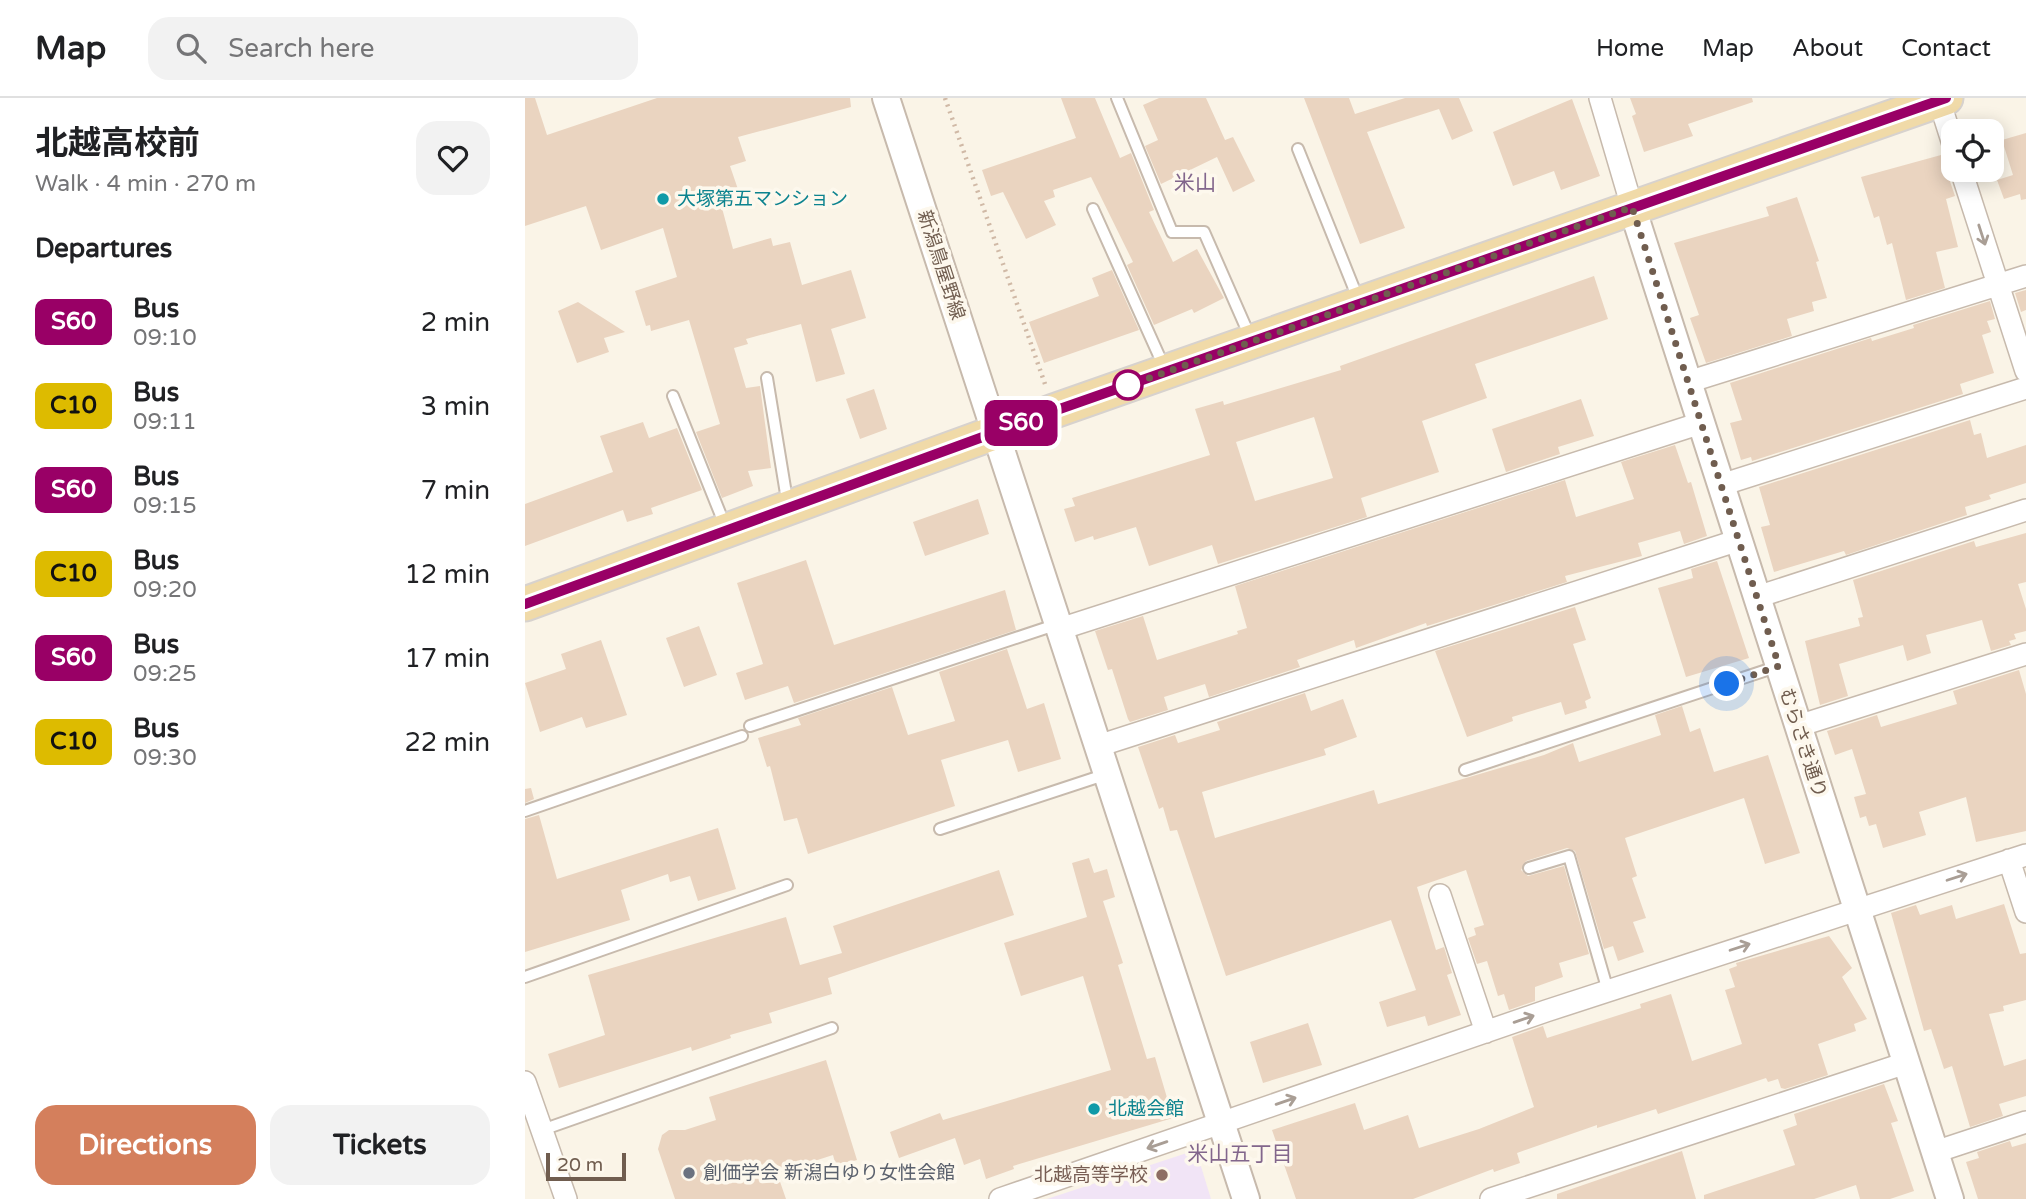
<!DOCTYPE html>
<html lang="en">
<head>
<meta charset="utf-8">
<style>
	:root { --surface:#fff; --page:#f2f2f2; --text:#202124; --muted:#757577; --line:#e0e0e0; --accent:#d47f5c }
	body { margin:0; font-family:"Varela Round","Noto Sans JP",sans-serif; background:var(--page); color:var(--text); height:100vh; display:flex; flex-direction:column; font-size:26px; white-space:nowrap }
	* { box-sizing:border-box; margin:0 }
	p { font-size:23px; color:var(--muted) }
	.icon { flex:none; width:38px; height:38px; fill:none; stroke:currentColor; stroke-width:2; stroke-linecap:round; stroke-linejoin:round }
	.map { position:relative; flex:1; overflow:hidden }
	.side { display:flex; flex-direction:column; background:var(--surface); width:525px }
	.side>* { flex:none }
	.badge { padding:0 14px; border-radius:10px; font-size:24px; line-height:46px }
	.tools { position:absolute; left:1416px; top:21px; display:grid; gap:14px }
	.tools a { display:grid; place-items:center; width:63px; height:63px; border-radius:14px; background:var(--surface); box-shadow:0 4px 18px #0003; font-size:35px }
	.scale { position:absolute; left:21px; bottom:18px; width:80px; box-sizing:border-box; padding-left:7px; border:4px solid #705d4f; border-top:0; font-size:19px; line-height:24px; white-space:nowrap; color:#705d4f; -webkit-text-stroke:5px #fdf8ed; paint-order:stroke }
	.you { position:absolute; width:35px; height:35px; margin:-18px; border:5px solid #fff; border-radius:50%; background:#1a73e8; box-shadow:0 0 0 10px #1a73e833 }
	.map>.badge { position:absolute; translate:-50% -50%; box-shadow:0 0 0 4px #fff }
	h2 { padding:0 35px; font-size:26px; line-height:63px }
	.round { display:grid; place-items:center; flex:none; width:74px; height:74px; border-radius:21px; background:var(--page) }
	.overview { display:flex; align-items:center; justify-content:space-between; height:119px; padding:0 35px }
	h1 { font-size:33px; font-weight:700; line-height:52px }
	.action { display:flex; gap:14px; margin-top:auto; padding:14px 35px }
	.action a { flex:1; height:80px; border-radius:21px; background:var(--accent); color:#fff; font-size:28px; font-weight:700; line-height:80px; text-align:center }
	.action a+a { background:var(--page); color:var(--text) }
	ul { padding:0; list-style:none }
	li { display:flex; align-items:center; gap:21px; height:84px; padding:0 35px }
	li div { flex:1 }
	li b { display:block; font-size:26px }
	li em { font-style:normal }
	li .badge { min-width:77px; font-weight:700; text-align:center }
	header { display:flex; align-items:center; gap:42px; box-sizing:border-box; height:98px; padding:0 35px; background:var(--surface); border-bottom:2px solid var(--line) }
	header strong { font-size:33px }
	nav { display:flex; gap:38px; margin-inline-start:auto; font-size:24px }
	.search { width:490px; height:63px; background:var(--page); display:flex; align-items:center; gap:18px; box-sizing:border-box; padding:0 24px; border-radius:21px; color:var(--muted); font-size:26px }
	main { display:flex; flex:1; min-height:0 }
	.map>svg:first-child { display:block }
	.education { fill:#f1e4f6 }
	.building { fill:#ead4c0; fill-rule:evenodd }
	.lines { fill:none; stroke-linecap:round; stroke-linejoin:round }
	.service-casing { stroke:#c7baad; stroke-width:14 }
	.minor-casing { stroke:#c7baad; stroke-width:24 }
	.tertiary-casing { stroke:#c7baad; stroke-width:30 }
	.primary-casing { stroke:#d7d2ce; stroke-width:37 }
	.path { stroke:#d0b9a6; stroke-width:4.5; stroke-dasharray:2 5; stroke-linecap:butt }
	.service { stroke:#fff; stroke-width:10 }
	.minor { stroke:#fff; stroke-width:21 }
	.tertiary { stroke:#fff; stroke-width:26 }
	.primary { stroke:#f0daa8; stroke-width:33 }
	.oneway { stroke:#a99e95 }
	.line-casing { stroke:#fff; stroke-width:16 }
	.line { stroke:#906; stroke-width:10 }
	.walk { stroke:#705d4f; stroke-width:7; stroke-dasharray:0 12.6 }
	.culture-dot { fill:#0f9aa8; stroke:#fdf8ed; stroke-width:2.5 }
	.stop-dot { fill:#fff; stroke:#906; stroke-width:3.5 }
	.worship-dot { fill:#6b7280; stroke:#fdf8ed; stroke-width:2.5 }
	.education-dot { fill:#8d6e63; stroke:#fdf8ed; stroke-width:2.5 }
	.labels { text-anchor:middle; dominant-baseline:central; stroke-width:7; stroke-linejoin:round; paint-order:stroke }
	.culture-label { font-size:19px; fill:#0d838f; stroke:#fdf8ed; text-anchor:start }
	.street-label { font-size:19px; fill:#705d4f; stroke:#fdf8ed }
	.worship-label { font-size:19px; fill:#5b616d; stroke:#fdf8ed; text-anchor:start }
	.education-label { font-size:19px; fill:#785e54; stroke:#fdf8ed; text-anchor:end }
	.neighbourhood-label { font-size:21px; fill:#82668c; stroke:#fdf8ed }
</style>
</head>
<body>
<header>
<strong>Map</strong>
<div class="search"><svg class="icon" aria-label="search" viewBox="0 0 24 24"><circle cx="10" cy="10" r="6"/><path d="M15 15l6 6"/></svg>Search here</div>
<nav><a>Home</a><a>Map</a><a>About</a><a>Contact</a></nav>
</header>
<main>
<section class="side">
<div class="overview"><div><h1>北越高校前</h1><p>Walk · 4 min · 270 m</p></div><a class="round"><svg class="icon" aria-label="heart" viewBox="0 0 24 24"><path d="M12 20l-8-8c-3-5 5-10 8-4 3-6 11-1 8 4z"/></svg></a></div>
<h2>Departures</h2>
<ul>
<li><span class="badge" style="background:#906;color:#fff">S60</span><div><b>Bus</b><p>09:10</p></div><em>2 min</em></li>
<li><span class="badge" style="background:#db0;color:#111">C10</span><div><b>Bus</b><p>09:11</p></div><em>3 min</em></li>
<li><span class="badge" style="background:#906;color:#fff">S60</span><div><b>Bus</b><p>09:15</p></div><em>7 min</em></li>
<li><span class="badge" style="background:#db0;color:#111">C10</span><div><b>Bus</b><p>09:20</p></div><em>12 min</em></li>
<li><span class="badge" style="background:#906;color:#fff">S60</span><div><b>Bus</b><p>09:25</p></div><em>17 min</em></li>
<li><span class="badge" style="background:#db0;color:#111">C10</span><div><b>Bus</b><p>09:30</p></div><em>22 min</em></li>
</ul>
<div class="action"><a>Directions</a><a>Tickets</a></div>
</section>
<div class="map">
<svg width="1501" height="1101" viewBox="0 0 1501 1101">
	<rect width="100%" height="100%" fill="#faf4e7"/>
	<path class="education" d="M 671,1052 L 686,1101 L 522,1101 Z"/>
	<path class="building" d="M 0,0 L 10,0 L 22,37 L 132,0 L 325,0 L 326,9 L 213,39 L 221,63 L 205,68 L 217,103 L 197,110 L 208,151 L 246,140 L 248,148 L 265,144 L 277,187 L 326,172 L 341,220 L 306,231 L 320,276 L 291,284 L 276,226 L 221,241 L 223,246 L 209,250 L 221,290 L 235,288 L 246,370 L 223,373 L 228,388 L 197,400 L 171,334 L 195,326 L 164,222 L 126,233 L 125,227 L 121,228 L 110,193 L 152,179 L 138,130 L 76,152 L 61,108 L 0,128 Z
		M 536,0 L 570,0 L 595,60 L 606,55 L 629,112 L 624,114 L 648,164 L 672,151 L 699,200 L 669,215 L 667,211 L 629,227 L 602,167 L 608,164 L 566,79 L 528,92 L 530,99 L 519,103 L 531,127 L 501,141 L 478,94 L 466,98 L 457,72 L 551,40 Z
		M 634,0 L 681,0 L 700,42 L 708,39 L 730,83 L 708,94 L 692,59 L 636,86 L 620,48 L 633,42 L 618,7 Z
		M 779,0 L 824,0 L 830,16 L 880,0 L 934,0 L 948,33 L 927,42 L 914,11 L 842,34 L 880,130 L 835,146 Z
		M 1105,0 L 1227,0 L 1228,4 L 1163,26 L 1168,38 L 1119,54 L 1107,18 L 1111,16 Z
		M 1047,1 L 1075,78 L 1036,92 L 1029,73 L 988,88 L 968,34 Z
		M 1501,35 L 1501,101 L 1496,102 L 1495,96 L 1479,101 L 1472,82 L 1488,77 L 1477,42 Z
		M 1416,57 L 1430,98 L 1421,101 L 1433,149 L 1411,154 L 1420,190 L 1381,202 L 1367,145 L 1362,147 L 1354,118 L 1349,120 L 1336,79 Z
		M 1272,99 L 1294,163 L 1291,164 L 1302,200 L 1287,204 L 1289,213 L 1262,221 L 1267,238 L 1181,265 L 1165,220 L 1174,217 L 1149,145 L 1244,118 L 1241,109 Z
		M 587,172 L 614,232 L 519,265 L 504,224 L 574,198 L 567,180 Z
		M 1069,178 L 1083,221 L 950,266 L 962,300 L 897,323 L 914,374 L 836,400 L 842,419 L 693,466 L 687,447 L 624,468 L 611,429 L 569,442 L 568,438 L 550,444 L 539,411 L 550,408 L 547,400 L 685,357 L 670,311 L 698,303 L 699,307 L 816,272 L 815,268 ZM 789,319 L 808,380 L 730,403 L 711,344 Z
		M 1501,192 L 1501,212 L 1496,214 L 1490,195 Z
		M 1465,203 L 1470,221 L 1462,223 L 1466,234 L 1457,237 L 1469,275 L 1435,286 L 1438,296 L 1227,363 L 1226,359 L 1216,362 L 1205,325 L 1217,322 L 1205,285 L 1346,240 L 1347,243 L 1389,230 L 1388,227 Z
		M 53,204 L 100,234 L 79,240 L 84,254 L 52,265 L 33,213 Z
		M 349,291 L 362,331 L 335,341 L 321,301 Z
		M 1056,301 L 1069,338 L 1033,349 L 1035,356 L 981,374 L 967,331 Z
		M 1445,322 L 1449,337 L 1456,335 L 1462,360 L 1501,347 L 1501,385 L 1464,397 L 1466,401 L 1440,409 L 1442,417 L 1321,457 L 1319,453 L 1249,474 L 1236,429 L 1245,427 L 1234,389 Z
		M 118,324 L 124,340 L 152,330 L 177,392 L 126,410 L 128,416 L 102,424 L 98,412 L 0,448 L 0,406 L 88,374 L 75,338 Z
		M 1150,347 L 1163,385 L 1166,384 L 1182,438 L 1159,446 L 1155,433 L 1113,445 L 1117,458 L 1040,478 L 1042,484 L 902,528 L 901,525 L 831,550 L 829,542 L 772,562 L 775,569 L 684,599 L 680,586 L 639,599 L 643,612 L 605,624 L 603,621 L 587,571 L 583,572 L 570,533 L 618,518 L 632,562 L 713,536 L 712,533 L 722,530 L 710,488 L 1040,382 L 1051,419 L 1109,401 L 1096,364 Z
		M 453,401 L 464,436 L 400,458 L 388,424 Z
		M 1501,435 L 1501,484 L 1493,486 L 1501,511 L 1501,533 L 1489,536 L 1491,541 L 1484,543 L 1486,547 L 1466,553 L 1457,522 L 1401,537 L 1406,555 L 1382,563 L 1378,547 L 1314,566 L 1323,598 L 1295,607 L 1280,543 L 1335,528 L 1333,520 L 1338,519 L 1328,482 L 1449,443 L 1451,449 Z
		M 281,462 L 309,547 L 480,492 L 491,532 L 269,605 L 263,588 L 220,602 L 211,575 L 238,566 L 212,485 Z
		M 1192,463 L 1224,560 L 1161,579 L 1133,490 L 1168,480 L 1166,471 Z
		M 1050,509 L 1061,542 L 1048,546 L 1066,600 L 1060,603 L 1062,610 L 1040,617 L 1036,604 L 987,619 L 988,623 L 942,639 L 910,553 Z
		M 174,528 L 192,577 L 159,589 L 141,540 Z
		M 76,542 L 102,617 L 61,630 L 57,619 L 15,634 L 0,585 L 41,571 L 36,556 Z
		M 482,551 L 502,611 L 519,605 L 536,661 L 493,674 L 483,642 L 416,662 L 430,708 L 283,756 L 272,720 L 259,723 L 245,668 L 242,669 L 233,640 L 276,627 L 273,620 L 367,589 L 383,637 L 430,623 L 414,574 Z
		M 1494,572 L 1501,596 L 1501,733 L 1451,744 L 1441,699 L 1394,714 L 1401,737 L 1358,750 L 1351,726 L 1344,728 L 1341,718 L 1335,720 L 1329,699 L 1341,696 L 1327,651 L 1310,657 L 1302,633 L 1352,617 L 1356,629 L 1432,606 L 1428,593 Z
		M 780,595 L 786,613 L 818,601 L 832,639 L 799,651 L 801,657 L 677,694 L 690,740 L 849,692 L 853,706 L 1019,657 L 1048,645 L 1054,664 L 1136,637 L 1130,617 L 1157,608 L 1165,634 L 1175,630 L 1189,674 L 1243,657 L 1275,755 L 1240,766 L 1219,700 L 1100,740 L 1112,778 L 1107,780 L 1121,820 L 1108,824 L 1119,854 L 1093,863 L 1088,848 L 1079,851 L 1050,753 L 1042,750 L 1001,763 L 996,772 L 1003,778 L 1039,768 L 1064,856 L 1034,865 L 1038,879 L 1010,889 L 1010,903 L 984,912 L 979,896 L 973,898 L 962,863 L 952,866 L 943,840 L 951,837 L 949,830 L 959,827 L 941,772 L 892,789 L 911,852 L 919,849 L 927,875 L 922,877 L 936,917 L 903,928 L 900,918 L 862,929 L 854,904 L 891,892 L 866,822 L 701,878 L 652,732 L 645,733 L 638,709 L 634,711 L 613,649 L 650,637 L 653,645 L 695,632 L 692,624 Z
		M 6,690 L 9,701 L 0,705 L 0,691 Z
		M 14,717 L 32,781 L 193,730 L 211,791 L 173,803 L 165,778 L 145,784 L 143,776 L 96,792 L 105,822 L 0,854 L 0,721 Z
		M 564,760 L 569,775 L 582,771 L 590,799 L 578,803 L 598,865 L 593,867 L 622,961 L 630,959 L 648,1020 L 488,1068 L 489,1071 L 461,1081 L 455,1061 L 439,1067 L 430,1040 L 374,1060 L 365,1034 L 415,1015 L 418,1022 L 586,972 L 558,878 L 496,898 L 479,845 L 562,819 L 547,765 Z
		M 474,772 L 489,817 L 303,880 L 307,896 L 244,915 L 247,925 L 205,937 L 206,940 L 167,953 L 166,949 L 34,990 L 23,956 L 80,937 L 63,877 L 261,819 L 275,867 L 317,855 L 308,828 Z
		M 1479,806 L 1495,856 L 1501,855 L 1501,902 L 1478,908 L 1479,913 L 1464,916 L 1479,968 L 1501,961 L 1501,998 L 1474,1006 L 1478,1018 L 1445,1029 L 1427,968 L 1419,971 L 1406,931 L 1399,933 L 1366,815 L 1391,807 L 1395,817 L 1427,807 L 1431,821 Z
		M 1304,838 L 1327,870 L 1317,879 L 1342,921 L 1329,926 L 1331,933 L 1293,946 L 1303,977 L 1260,991 L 1256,990 L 1253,981 L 1243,984 L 1241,980 L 1133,1016 L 1131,1011 L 1072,1030 L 1072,1027 L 992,1055 L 995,1065 L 969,1074 L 968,1071 L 888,1101 L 771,1101 L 747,1032 L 830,1005 L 839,1032 L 883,1017 L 894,1050 L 954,1031 L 1009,1009 L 987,939 L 1018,928 L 1022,940 L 1116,910 L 1115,906 L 1146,896 L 1167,963 L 1217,946 L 1200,892 L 1210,889 L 1204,871 L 1212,868 L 1211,865 Z
		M 783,925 L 797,967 L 738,985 L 725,944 Z
		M 301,962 L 332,1062 L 311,1068 L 308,1057 L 252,1075 L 261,1101 L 150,1101 L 133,1051 L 137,1037 L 144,1032 L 160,1032 L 191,1022 L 184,999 Z
		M 1359,986 L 1373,1023 L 1366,1025 L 1389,1093 L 1365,1101 L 1335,1101 L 1331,1087 L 1289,1101 L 1179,1101 L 1179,1097 L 1270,1067 L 1258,1032 L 1272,1027 L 1269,1016 Z
		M 1485,1043 L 1487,1049 L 1501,1045 L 1501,1101 L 1453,1101 L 1441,1064 L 1454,1060 L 1452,1054 Z
		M 1157,1053 L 1171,1101 L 1032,1101 L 1032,1096 Z"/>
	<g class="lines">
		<defs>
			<path id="service" d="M 592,0 L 647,134 L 679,134 L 726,241
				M 773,51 L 834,203
				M 568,111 L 640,271
				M 242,280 L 263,408
				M 148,298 L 201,430
				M 225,628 L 533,526
				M 940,672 L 1254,568
				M 0,713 L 217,638
				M 415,731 L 582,676
				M 1004,770 L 1044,758 L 1083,893
				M 0,879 L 262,787
				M 17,1032 L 307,930"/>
			<path id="minor" d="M 1075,0 L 1107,109
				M 1414,2 L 1428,46
				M 1436,72 L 1501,273
				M 1163,284 L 1501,178
				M 1196,387 L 1501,290
				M 1232,499 L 1501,412
				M 535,531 L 1176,325
				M 1273,628 L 1501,556
				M 573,648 L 1214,442
				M 1484,762 L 1501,814
				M 915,797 L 961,934
				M 0,984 L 41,1101
				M 1410,1054 L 1501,1024
				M 475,1101 L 1021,913 L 1501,757
				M 966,1101 L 1381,965"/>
			<path id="tertiary" d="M 361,0 L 721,1101
				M 1107,109 L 1425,1101"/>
			<path id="primary" d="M 0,506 L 529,313 L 1421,0"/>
		</defs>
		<use href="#service" class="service-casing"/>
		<use href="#minor" class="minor-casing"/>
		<use href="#tertiary" class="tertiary-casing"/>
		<use href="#primary" class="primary-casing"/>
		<path class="path" d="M 420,0 L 520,286"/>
		<use href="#service" class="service"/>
		<use href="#minor" class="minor"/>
		<use href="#tertiary" class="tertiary"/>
		<use href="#primary" class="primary"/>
	</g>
	<defs><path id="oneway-shaft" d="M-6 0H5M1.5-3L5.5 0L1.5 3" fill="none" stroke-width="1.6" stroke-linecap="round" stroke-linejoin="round" transform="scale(1.75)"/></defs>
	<g class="oneway">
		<use href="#oneway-shaft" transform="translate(1457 137) rotate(72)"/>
		<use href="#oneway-shaft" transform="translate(1432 779) rotate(-18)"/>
		<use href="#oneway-shaft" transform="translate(1215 849) rotate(-18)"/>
		<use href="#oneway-shaft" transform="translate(999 921) rotate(-19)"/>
		<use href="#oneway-shaft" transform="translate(761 1003) rotate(-19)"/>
		<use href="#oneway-shaft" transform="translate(632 1047) rotate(161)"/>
	</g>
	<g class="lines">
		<defs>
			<path id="line" d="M 0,506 L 529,313 L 1421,0"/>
		</defs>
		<use href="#line" class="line-casing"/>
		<use href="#line" class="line"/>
		<path class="walk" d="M 603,287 L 596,290 L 1107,109 L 1254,568 L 1202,586"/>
	</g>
	<g class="culture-dot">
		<circle cx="138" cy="101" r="7"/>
		<circle cx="569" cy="1011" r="7"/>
	</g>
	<circle class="stop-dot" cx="603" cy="287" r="14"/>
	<circle class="worship-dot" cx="164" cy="1075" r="7"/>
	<circle class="education-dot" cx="637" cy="1077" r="7"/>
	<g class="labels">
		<g class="culture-label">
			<text x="152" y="101">大塚第五マンション</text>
			<text x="583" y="1011">北越会館</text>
		</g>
		<g class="street-label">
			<text transform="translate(416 167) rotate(72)">新潟鳥屋野線</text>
			<text transform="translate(1278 645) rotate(72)">むらさき通り</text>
		</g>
		<g class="worship-label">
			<text x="178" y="1075">創価学会 新潟白ゆり女性会館</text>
		</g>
		<g class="education-label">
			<text x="623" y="1077">北越高等学校</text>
		</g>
		<g class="neighbourhood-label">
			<text x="670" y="85">米山</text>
			<text x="715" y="1056">米山五丁目</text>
		</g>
	</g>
</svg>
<div class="tools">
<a><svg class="icon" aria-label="locate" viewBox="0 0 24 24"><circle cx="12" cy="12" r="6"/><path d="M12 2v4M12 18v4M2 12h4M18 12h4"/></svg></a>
</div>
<div class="scale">20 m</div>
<div class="you" style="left:1202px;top:586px"></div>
<b class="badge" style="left:496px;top:325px;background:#906;color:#fff">S60</b>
</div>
</main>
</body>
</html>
